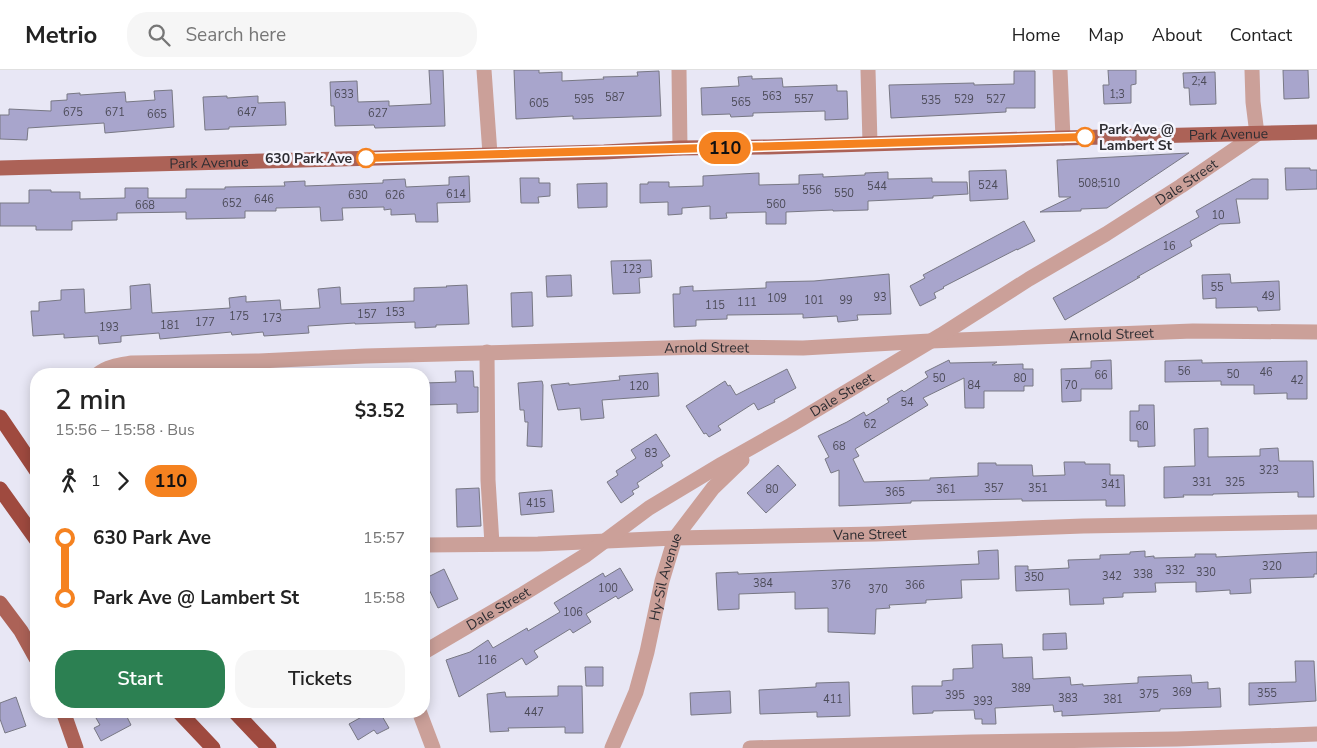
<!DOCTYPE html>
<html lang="en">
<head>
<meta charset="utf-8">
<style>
	:root { --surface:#fff; --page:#f6f6f6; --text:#222; --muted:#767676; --line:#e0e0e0; --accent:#2c8052 }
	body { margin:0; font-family:"Nunito Sans",sans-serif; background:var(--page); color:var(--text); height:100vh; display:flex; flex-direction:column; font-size:19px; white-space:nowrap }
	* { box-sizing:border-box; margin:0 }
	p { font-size:16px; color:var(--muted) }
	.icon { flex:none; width:28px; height:28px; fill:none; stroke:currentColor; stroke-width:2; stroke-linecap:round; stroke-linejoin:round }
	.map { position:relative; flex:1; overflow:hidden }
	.drawer { position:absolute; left:30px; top:298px; width:400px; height:350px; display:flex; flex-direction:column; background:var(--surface); border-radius:20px; box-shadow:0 2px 12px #0003 }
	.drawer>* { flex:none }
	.badge { padding:0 10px; border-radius:16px; font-size:18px; line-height:32px }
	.map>.badge { position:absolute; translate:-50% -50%; box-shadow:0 0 0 2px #fff }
	.legs { display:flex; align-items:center; gap:8px; height:55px; padding:0 25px; font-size:16px }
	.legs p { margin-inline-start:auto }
	.overview { display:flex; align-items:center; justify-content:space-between; height:85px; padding:0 25px }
	h1 { font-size:28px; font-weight:600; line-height:38px }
	.primary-button { display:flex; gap:10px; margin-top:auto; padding:10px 25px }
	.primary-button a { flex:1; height:58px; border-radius:20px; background:var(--accent); color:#fff; font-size:20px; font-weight:600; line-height:58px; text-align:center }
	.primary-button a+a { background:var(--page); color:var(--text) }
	ul { padding:0 25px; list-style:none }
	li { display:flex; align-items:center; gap:18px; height:60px; font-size:19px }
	li i { display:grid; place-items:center; width:8px; height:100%; margin:0 6px; background:currentColor }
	li i::after { content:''; width:12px; height:12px; margin:-6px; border:4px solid; border-radius:50%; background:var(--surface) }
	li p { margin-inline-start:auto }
	li:first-child i { background:linear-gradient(#0000 50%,currentColor 0) }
	li:last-child i { background:linear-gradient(currentColor 50%,#0000 0) }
	header { display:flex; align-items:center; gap:30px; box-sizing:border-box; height:70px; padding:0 25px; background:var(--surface); border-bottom:1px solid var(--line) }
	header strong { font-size:24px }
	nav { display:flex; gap:28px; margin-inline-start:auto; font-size:18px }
	.search { width:350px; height:45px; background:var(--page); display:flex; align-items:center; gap:12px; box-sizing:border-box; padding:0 18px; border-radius:20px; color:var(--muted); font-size:19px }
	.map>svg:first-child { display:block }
	.building { fill:#a8a5cc; stroke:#787884 }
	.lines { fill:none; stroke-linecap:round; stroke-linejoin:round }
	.minor { stroke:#cba099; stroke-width:15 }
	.major { stroke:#ac6257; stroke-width:15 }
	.highway { stroke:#9f4a3f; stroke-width:15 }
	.line-1-casing { stroke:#fff; stroke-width:11 }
	.line-1 { stroke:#f58220; stroke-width:8 }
	.stop-1-dot { fill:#fff; stroke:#f58220; stroke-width:2.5 }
	.labels { text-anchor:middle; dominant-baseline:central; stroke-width:5; stroke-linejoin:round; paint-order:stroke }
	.number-label { font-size:11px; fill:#4c4b58 }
	.stop-label { font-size:14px; font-weight:bold; fill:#2e2d32; stroke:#f6f5fd; text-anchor:start }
	.street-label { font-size:14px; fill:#2e2d32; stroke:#f6f5fd }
</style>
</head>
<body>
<header>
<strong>Metrio</strong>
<div class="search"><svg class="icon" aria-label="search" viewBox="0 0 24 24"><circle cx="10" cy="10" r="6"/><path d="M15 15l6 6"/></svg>Search here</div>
<nav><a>Home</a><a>Map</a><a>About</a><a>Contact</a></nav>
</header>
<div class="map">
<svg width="1317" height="678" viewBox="0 0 1317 678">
	<rect width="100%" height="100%" fill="#e8e7f5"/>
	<path class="building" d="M 429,0 L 443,0 L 445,56 L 375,58 L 374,55 L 335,56 L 334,36 L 331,36 L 330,12 L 357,11 L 358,32 L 389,31 L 389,36 L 431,34 Z
		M 514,0 L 539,0 L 539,3 L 562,2 L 562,11 L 604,9 L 603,7 L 638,6 L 637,2 L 659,1 L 661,46 L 573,49 L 573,46 L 516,49 Z
		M 1108,0 L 1136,0 L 1136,14 L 1131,15 L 1131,33 L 1104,34 L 1103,15 L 1109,15 Z
		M 1283,0 L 1308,0 L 1309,28 L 1284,29 Z
		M 1014,1 L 1035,1 L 1035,38 L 1006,38 L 1006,42 L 891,48 L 889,15 L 974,13 L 974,15 L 1014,14 Z
		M 1215,2 L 1216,34 L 1190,35 L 1189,18 L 1184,18 L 1183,3 Z
		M 752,6 L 752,9 L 782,8 L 783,17 L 837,15 L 837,21 L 847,21 L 848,49 L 825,50 L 825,41 L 753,43 L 753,46 L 731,47 L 730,44 L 702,45 L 701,18 L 739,16 L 738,7 Z
		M 172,20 L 174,57 L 105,63 L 104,53 L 28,58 L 27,70 L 0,69 L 0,45 L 9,45 L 9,39 L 51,41 L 51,31 L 67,30 L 67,24 L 80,23 L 80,25 L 125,22 L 126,32 L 155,30 L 154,21 Z
		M 227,26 L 227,28 L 258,26 L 258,33 L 285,32 L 286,55 L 229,57 L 229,59 L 205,60 L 203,27 Z
		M 1189,83 L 1107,138 L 1081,139 L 1081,141 L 1040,142 L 1071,127 L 1059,127 L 1057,90 Z
		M 1285,98 L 1310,98 L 1310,100 L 1317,100 L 1317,119 L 1286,120 Z
		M 1006,100 L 1008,129 L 970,131 L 969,101 Z
		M 888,102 L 888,109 L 932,108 L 932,112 L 967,112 L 968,124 L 933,126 L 933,128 L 868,131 L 868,140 L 833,141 L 833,140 L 786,142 L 786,154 L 766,154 L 766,142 L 726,143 L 727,148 L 710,149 L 710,136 L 682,138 L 682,144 L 668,145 L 668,132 L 640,133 L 640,114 L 648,114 L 648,112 L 669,112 L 669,117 L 703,116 L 703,106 L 759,103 L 759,115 L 799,114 L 799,105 L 823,104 L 823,107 L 865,105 L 865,103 Z
		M 469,106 L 470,132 L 437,133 L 438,152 L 416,152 L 415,144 L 391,145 L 391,139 L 384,140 L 384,137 L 342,138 L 343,150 L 321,151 L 320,137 L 276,138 L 276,141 L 245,141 L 245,148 L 186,149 L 186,142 L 117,143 L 117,150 L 72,151 L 72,160 L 36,160 L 36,156 L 0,156 L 0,133 L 29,133 L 29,120 L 51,120 L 51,122 L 80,122 L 80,129 L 125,128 L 125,118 L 148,118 L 148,128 L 186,128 L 186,119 L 225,119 L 225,117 L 285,116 L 284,112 L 305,111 L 305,116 L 383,113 L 383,110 L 405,109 L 406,117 L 449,115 L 449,107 Z
		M 520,108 L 539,108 L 539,113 L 550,113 L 550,126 L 538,127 L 539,133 L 521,133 Z
		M 1252,109 L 1268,109 L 1268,129 L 1236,129 L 1240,153 L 1220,154 L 1190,171 L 1192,176 L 1137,207 L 1140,207 L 1065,250 L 1053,228 L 1199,147 L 1196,141 Z
		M 607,113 L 607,137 L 578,138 L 577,114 Z
		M 1024,151 L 1035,171 L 1017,180 L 1017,179 L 943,217 L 944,218 L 934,223 L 936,228 L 920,236 L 910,216 L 925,208 L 923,205 Z
		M 651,190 L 652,207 L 639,208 L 640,223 L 613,224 L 611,191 Z
		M 889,204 L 891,244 L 857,245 L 858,250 L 838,252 L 837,246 L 803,248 L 803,244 L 727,245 L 727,249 L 696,250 L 696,256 L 674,257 L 673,224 L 680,224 L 680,217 L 693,216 L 693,221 L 766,218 L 766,212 L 814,211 Z
		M 1230,204 L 1231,213 L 1279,211 L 1280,240 L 1258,241 L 1257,237 L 1216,238 L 1216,228 L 1203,229 L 1202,205 Z
		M 571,205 L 572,226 L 547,227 L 546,206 Z
		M 150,214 L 152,243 L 230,238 L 229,228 L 246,226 L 246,232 L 280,230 L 281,240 L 320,238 L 318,219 L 340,217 L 341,234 L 414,231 L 414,218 L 447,217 L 446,216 L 467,215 L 469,254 L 436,255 L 436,257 L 415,258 L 415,252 L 355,254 L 355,253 L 308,256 L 309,263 L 264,266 L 263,262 L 232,265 L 231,262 L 160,269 L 159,263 L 121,266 L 121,272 L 99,274 L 98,266 L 64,268 L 64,264 L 33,266 L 31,241 L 39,241 L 39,232 L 61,230 L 61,220 L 84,219 L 85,243 L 131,239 L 130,216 Z
		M 532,222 L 533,256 L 512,257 L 511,223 Z
		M 949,290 L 950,293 L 997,292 L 992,295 L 1023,294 L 1023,299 L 1033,299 L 1033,316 L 1024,316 L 1024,321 L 984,321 L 984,338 L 965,338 L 964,308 L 923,328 L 928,335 L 855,379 L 859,386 L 853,389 L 864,412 L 930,410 L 930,408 L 978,406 L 978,393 L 996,393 L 996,395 L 1032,395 L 1033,406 L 1065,405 L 1064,392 L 1085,392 L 1085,394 L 1110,394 L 1110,405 L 1124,405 L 1125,436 L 1106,436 L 1106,430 L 1022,431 L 1022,429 L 911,431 L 911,433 L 839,436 L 839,400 L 831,403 L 825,389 L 829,387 L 818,366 L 847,352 L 864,342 L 866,346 L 889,332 L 887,329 L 902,320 L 904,322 L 928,307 L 925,302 Z
		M 1111,290 L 1112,319 L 1081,319 L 1081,331 L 1062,332 L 1061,299 L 1091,298 L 1091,291 Z
		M 1202,290 L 1202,293 L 1307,291 L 1307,329 L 1287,329 L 1287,323 L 1254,324 L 1254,315 L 1221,315 L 1221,311 L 1165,312 L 1165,291 Z
		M 787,299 L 796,318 L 774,330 L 775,332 L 758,340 L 754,333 L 718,356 L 721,360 L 709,367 L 706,363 L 704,364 L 686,336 L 725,311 L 728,316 L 730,315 L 736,325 Z
		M 455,301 L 473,301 L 474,317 L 478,317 L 478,342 L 457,343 L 457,334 L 425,335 L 424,313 L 456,312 Z
		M 658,303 L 659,326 L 602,330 L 604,348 L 581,350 L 580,338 L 558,340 L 551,315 L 569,313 L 569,315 L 620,310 L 619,306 Z
		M 542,311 L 543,315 L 542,377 L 527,376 L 528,352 L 525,352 L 524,340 L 520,340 L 518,313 Z
		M 1139,335 L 1154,335 L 1155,376 L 1138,377 L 1138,371 L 1130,371 L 1130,341 L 1139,341 Z
		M 1208,358 L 1208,387 L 1260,386 L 1260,379 L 1278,378 L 1279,391 L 1313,391 L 1314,427 L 1298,427 L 1298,422 L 1213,424 L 1213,425 L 1183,425 L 1184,427 L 1164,428 L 1164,397 L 1195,396 L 1194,359 Z
		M 656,364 L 670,386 L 661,392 L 663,396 L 637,413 L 639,417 L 632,421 L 634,424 L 621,433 L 607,412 L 618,405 L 616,401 L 636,388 L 631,380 Z
		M 778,395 L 796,415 L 766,443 L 747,423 Z
		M 479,418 L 481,456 L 457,457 L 456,419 Z
		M 552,420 L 554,442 L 521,445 L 519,423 Z
		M 998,480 L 999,509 L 961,510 L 962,528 L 926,530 L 926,533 L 889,535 L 890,538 L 876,539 L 875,564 L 828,562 L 828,538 L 795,539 L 795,522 L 739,524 L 739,539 L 718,540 L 716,503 L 738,502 L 738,504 L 979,494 L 978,481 Z
		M 1145,481 L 1145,487 L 1154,486 L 1154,488 L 1195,487 L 1195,484 L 1216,484 L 1216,487 L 1317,482 L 1317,504 L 1314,504 L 1314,507 L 1250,509 L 1251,523 L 1230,524 L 1230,520 L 1196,522 L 1196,512 L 1155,513 L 1156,522 L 1123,523 L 1123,527 L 1103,528 L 1104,534 L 1070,535 L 1069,519 L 1016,521 L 1015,496 L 1028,496 L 1028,500 L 1069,498 L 1068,490 L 1100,489 L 1100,485 L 1130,484 L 1130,482 Z
		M 620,498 L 633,520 L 618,529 L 616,526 L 586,544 L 591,552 L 573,563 L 570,559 L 534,581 L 538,587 L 526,595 L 522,588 L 459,627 L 446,590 L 470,582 L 488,570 L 493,578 L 527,558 L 528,561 L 560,542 L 554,533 L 603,503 L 605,507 Z
		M 444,499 L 458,529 L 438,538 L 424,509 Z
		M 1066,563 L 1067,579 L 1043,580 L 1043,564 Z
		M 1002,574 L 1003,588 L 1032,587 L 1033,609 L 1070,607 L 1071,615 L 1083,614 L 1083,616 L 1138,613 L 1138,607 L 1191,605 L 1192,613 L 1208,612 L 1208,619 L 1220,618 L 1221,637 L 1160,639 L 1160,641 L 1062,646 L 1062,641 L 1054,642 L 1053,635 L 995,638 L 996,654 L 982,654 L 982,649 L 975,649 L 974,640 L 933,641 L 933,643 L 913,644 L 912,616 L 942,616 L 942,611 L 953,610 L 953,599 L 973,598 L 972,575 Z
		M 1295,591 L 1314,591 L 1316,631 L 1249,635 L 1249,613 L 1296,612 Z
		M 585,597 L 603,597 L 603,616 L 586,616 Z
		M 849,612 L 850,646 L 817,647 L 817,642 L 760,644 L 759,620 L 816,617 L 816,613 Z
		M 558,616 L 582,616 L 583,663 L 565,663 L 565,657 L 508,658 L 509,661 L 490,662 L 487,624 L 505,622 L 506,627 L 558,626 Z
		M 730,621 L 731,643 L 691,645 L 690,623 Z
		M 16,627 L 26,656 L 5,663 L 0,649 L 0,633 Z
		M 108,641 L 124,641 L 131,655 L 101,671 L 94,658 L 100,655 L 96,648 Z
		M 365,641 L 379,641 L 389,658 L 377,664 L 374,660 L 358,670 L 349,654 L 367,644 Z"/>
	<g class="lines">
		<g class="minor">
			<path d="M 484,0 L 490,84"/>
			<path d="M 679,0 L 680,78"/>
			<path d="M 868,0 L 870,73"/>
			<path d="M 1060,0 L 1063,68"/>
			<path d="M 487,282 L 488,410 L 492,474"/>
			<path id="s1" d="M 98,304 C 108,296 120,295 132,293 L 259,291 L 365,286 L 702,277 L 803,278 L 930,271 L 1193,261 L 1317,262"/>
			<path id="s2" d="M 424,475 L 538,474 L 675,468 L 876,464 L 1083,456 L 1317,452"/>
			<path id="s3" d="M 424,582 L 523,524 L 586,485 L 649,438 L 722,394 L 791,355 L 941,265 L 1029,209 L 1106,164 L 1181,116 L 1257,64 L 1253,32 L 1252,0"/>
			<path d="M 419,641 L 433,678"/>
			<path id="s4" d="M 612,678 L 636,622 L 647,582 L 662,511 L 675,468 L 713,418 L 742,390"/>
			<path d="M 750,678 L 971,672 L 1177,669 L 1317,664"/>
		</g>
		<g class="major">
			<path id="s5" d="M 0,98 L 604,82 L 680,78 L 768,77 L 1063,68 L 1317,62"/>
			<path d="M 0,533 L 21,561 L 36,588"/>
			<path d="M 63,641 L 76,678"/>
		</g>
		<path class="highway" d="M 0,347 L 36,400
			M 0,419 L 36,469
			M 178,641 L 213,678
			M 234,641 L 269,678"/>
	</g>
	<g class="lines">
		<defs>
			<path id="line-1" d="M 366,88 L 1085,67"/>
		</defs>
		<use href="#line-1" class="line-1-casing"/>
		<use href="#line-1" class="line-1"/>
	</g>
	<g class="stop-1-dot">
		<circle cx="1085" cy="67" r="9"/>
		<circle cx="366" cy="88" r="9"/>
	</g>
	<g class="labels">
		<g class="number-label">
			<text x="1199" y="11">2;4</text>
			<text x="344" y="24">633</text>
			<text x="1117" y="24">1;3</text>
			<text x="772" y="26">563</text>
			<text x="615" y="27">587</text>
			<text x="584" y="29">595</text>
			<text x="804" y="29">557</text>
			<text x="964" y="29">529</text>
			<text x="996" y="29">527</text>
			<text x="931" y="30">535</text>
			<text x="741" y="32">565</text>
			<text x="539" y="33">605</text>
			<text x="73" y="42">675</text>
			<text x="115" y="42">671</text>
			<text x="247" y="42">647</text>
			<text x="378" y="43">627</text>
			<text x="157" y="44">665</text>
			<text x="1099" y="113">508;510</text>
			<text x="988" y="115">524</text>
			<text x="877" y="116">544</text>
			<text x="812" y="120">556</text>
			<text x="844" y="123">550</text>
			<text x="456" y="124">614</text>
			<text x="358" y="125">630</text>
			<text x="395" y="125">626</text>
			<text x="264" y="129">646</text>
			<text x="232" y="133">652</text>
			<text x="776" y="134">560</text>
			<text x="145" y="135">668</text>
			<text x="1218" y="145">10</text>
			<text x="1169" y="176">16</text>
			<text x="632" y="199">123</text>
			<text x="1217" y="217">55</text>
			<text x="1268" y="226">49</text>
			<text x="880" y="227">93</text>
			<text x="777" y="228">109</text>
			<text x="814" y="230">101</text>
			<text x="846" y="230">99</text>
			<text x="747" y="232">111</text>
			<text x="715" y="235">115</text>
			<text x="395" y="242">153</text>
			<text x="367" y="244">157</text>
			<text x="239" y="246">175</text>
			<text x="272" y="248">173</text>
			<text x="205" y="252">177</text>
			<text x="170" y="255">181</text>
			<text x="109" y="257">193</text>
			<text x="1184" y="301">56</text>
			<text x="1266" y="302">46</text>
			<text x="1233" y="304">50</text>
			<text x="1101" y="305">66</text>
			<text x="939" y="308">50</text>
			<text x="1020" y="308">80</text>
			<text x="1297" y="310">42</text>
			<text x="974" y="315">84</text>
			<text x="1071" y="315">70</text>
			<text x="639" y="316">120</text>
			<text x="907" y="332">54</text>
			<text x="870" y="354">62</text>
			<text x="1142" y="356">60</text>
			<text x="839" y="376">68</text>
			<text x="651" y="383">83</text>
			<text x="1269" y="400">323</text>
			<text x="1202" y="412">331</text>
			<text x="1235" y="412">325</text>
			<text x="1111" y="414">341</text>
			<text x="994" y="418">357</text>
			<text x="1038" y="418">351</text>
			<text x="772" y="419">80</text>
			<text x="946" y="419">361</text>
			<text x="895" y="422">365</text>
			<text x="536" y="433">415</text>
			<text x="1272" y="496">320</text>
			<text x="1175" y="500">332</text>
			<text x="1206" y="502">330</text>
			<text x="1143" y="504">338</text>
			<text x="1112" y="506">342</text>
			<text x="1034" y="507">350</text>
			<text x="763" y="513">384</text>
			<text x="841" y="515">376</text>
			<text x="915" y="515">366</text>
			<text x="608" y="518">100</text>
			<text x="878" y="519">370</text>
			<text x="573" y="542">106</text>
			<text x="487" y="590">116</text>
			<text x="1021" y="618">389</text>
			<text x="1182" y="622">369</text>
			<text x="1267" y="623">355</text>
			<text x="1149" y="624">375</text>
			<text x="955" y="625">395</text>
			<text x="1068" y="628">383</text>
			<text x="833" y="629">411</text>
			<text x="1113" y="629">381</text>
			<text x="983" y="631">393</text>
			<text x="534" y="642">447</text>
		</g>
		<g class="stop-label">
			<text x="1099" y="59">Park Ave @<tspan x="1099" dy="16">Lambert St</tspan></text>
			<text x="352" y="88" text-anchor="end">630 Park Ave</text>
		</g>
		<g class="street-label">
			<text stroke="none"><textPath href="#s5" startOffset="1229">Park Avenue</textPath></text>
			<text stroke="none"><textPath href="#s5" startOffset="209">Park Avenue</textPath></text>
			<text stroke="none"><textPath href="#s3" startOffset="896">Dale Street</textPath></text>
			<text stroke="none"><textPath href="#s1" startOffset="1016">Arnold Street</textPath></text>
			<text stroke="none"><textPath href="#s1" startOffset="611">Arnold Street</textPath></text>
			<text stroke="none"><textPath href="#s3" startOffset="491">Dale Street</textPath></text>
			<text stroke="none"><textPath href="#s2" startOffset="446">Vane Street</textPath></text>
			<text stroke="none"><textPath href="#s4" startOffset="180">Hy-Sil Avenue</textPath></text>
			<text stroke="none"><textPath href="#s3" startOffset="86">Dale Street</textPath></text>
		</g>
	</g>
</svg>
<b class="badge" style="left:725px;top:78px;background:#f58220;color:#111">110</b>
<section class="drawer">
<div class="overview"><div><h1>2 min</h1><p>15:56 – 15:58 · Bus</p></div><b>$3.52</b></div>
<div class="legs"><svg class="icon" aria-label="walk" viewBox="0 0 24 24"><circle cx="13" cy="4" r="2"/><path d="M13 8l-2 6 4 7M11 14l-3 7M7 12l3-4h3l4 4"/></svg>1<svg class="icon" aria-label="forward" viewBox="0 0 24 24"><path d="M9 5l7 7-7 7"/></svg><b class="badge" style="background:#f58220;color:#111">110</b></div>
<ul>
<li><i style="color:#f58220"></i><b>630 Park Ave</b><p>15:57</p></li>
<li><i style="color:#f58220"></i><b>Park Ave @ Lambert St</b><p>15:58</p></li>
</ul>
<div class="primary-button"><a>Start</a><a>Tickets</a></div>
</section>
</div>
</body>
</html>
